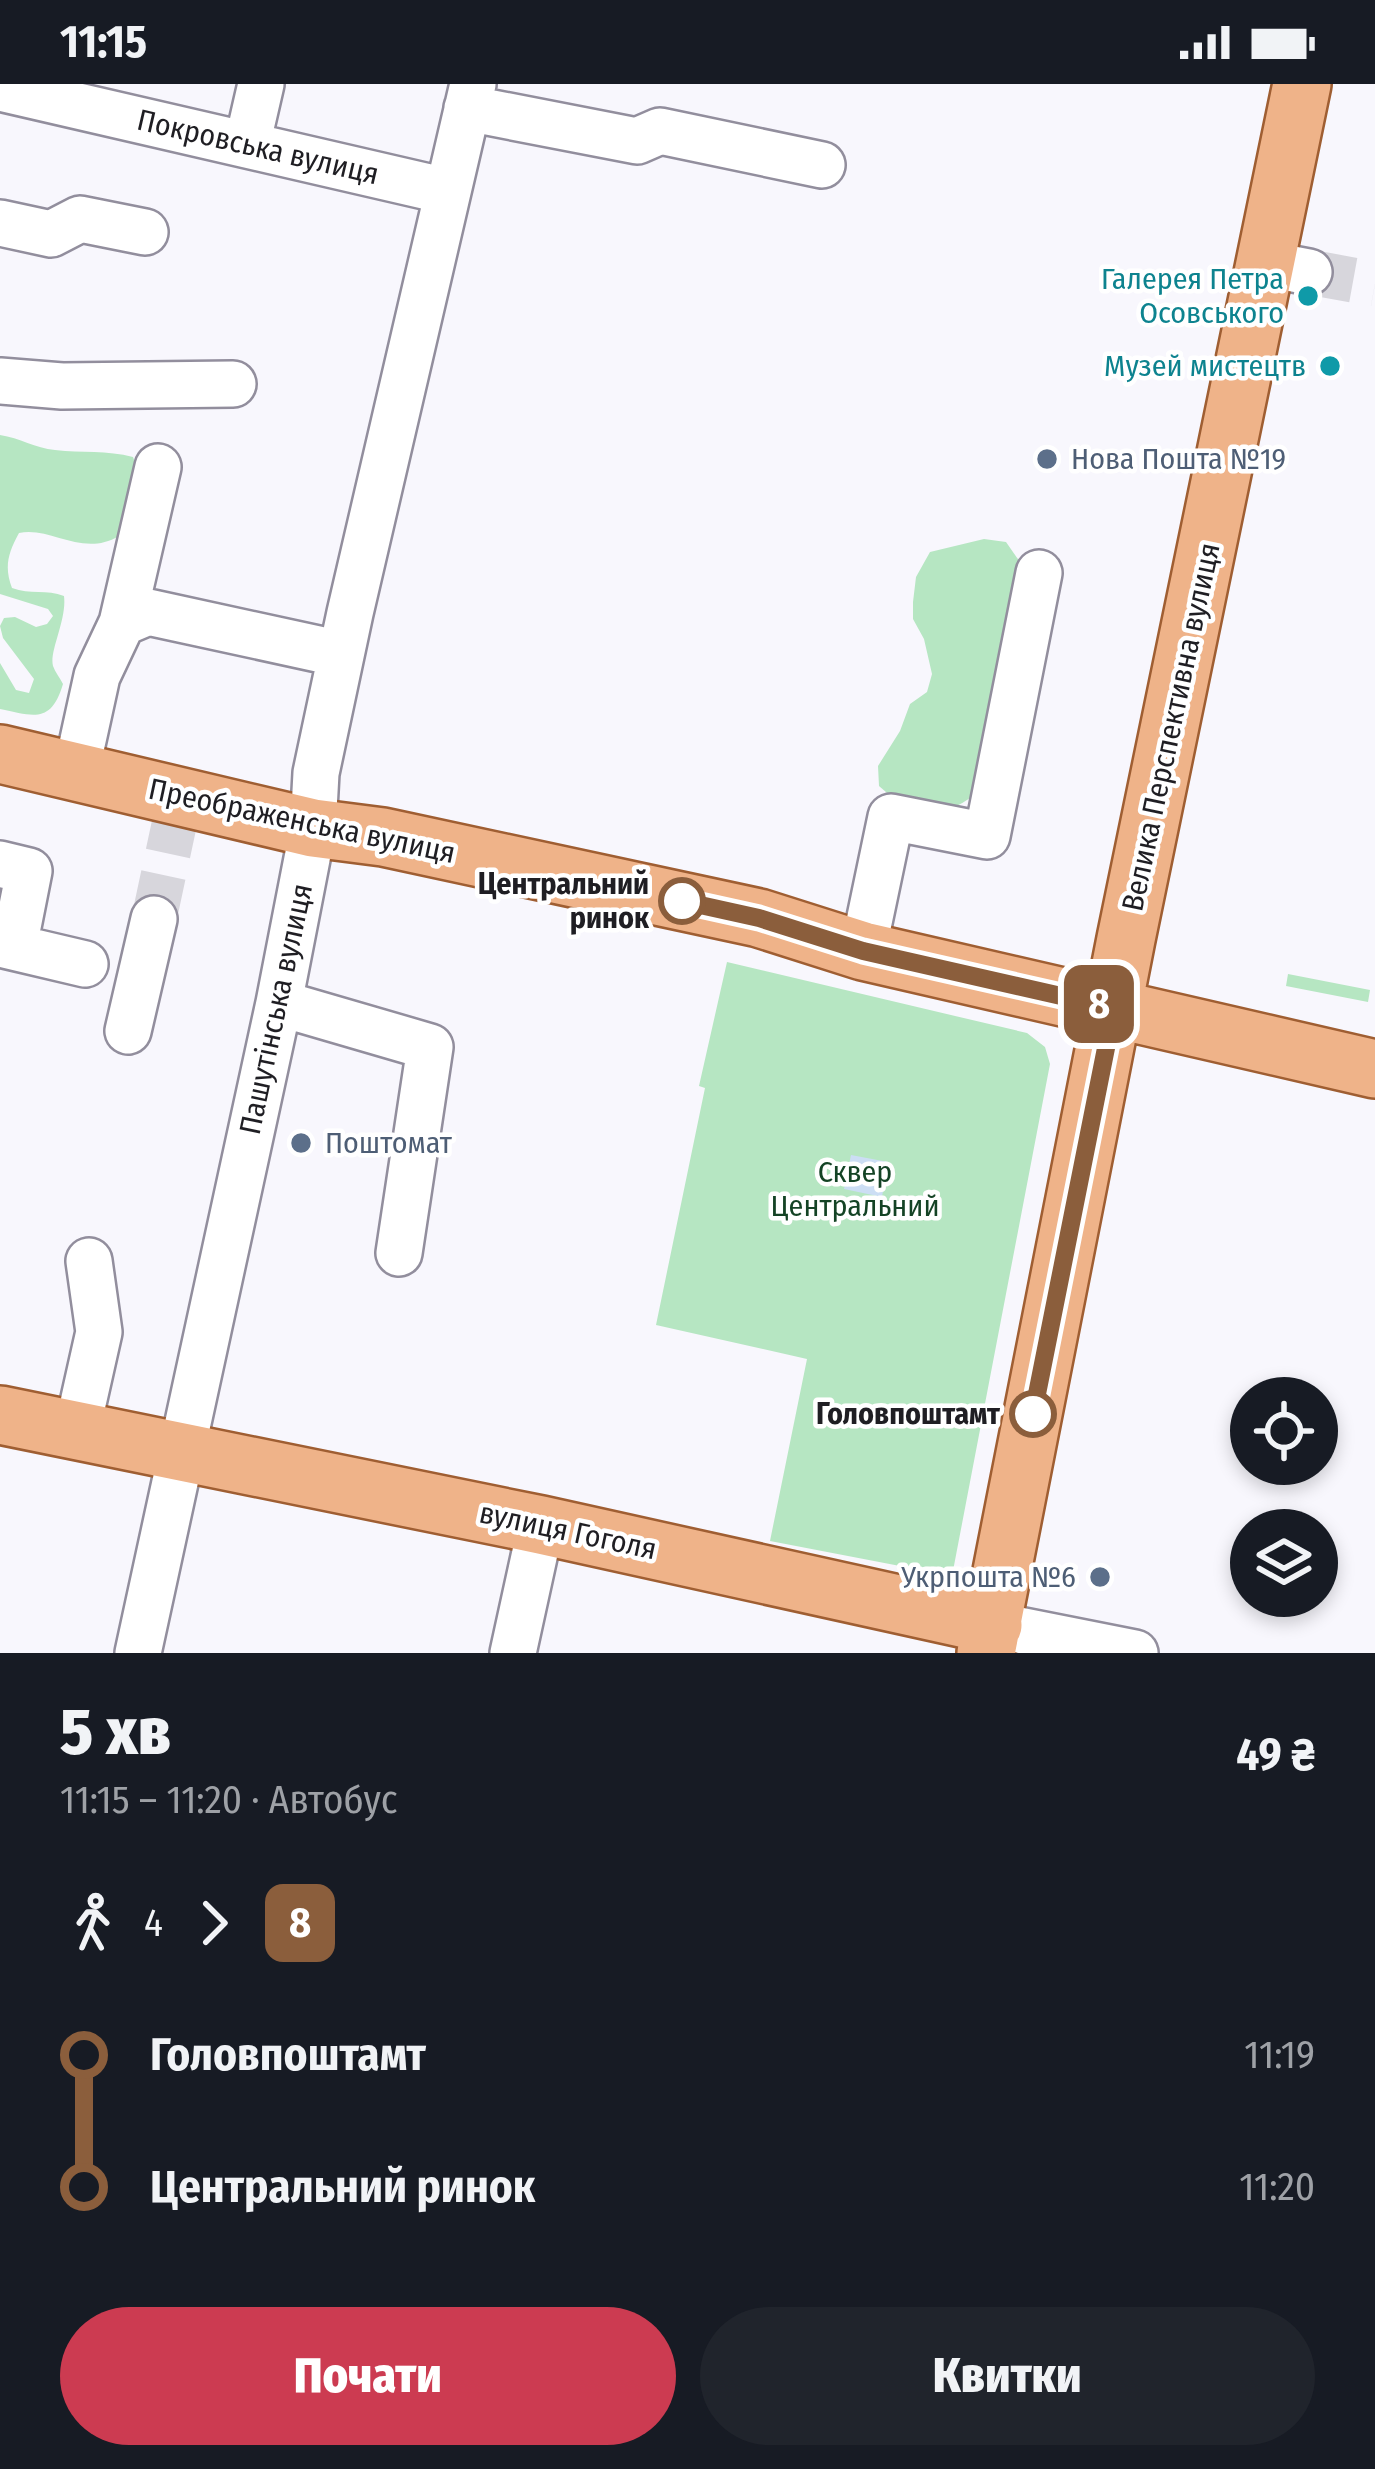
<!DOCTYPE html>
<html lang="uk">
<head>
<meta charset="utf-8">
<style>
	:root { --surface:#171b24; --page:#20242c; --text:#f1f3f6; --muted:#9ea1a6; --accent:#cc3b51 }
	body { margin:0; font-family:"Fira Sans Condensed",sans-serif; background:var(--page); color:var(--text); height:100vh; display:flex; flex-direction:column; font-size:45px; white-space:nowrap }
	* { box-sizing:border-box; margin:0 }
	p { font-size:39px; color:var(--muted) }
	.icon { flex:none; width:66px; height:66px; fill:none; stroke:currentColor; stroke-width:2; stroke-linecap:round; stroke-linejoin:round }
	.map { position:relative; height:1569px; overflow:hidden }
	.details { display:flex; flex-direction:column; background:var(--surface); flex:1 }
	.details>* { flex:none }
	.badge { padding:0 24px; border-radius:18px; font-size:42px; line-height:78px }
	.buttons { position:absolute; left:1230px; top:1293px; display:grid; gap:24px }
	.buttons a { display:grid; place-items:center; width:108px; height:108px; border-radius:50%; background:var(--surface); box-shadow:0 6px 18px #0003; font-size:60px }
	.map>.badge { position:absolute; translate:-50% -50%; box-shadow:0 0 0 6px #fff }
	.legs { display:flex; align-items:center; gap:18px; height:132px; padding:0 60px; font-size:39px }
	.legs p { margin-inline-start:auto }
	.head { display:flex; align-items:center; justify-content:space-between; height:204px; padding:0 60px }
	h1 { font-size:66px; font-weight:800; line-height:90px }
	.action { display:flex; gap:24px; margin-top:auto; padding:24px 60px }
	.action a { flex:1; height:138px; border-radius:72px; background:var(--accent); color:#fff; font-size:48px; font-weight:800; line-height:138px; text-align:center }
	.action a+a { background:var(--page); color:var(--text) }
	ul { padding:0 60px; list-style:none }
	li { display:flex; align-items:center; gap:42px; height:132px; font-size:45px }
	li i { display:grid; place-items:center; width:18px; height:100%; margin:0 15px; background:currentColor }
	li i::after { content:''; width:30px; height:30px; margin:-15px; border:9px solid; border-radius:50%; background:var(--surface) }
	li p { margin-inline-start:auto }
	li:first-child i { background:linear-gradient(#0000 50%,currentColor 0) }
	li:last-child i { background:linear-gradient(currentColor 50%,#0000 0) }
	.status { display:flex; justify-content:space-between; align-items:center; height:84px; padding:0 60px; background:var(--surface); direction:ltr }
	.status svg { height:33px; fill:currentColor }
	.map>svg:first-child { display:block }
	.green { fill:#b6e6c2 }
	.water { fill:#ccdef4 }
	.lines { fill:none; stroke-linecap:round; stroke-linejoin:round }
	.minor-tunnel { stroke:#d7d6dc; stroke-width:45; stroke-dasharray:45 22; stroke-linecap:butt }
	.minor-casing { stroke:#928e9d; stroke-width:50 }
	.major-casing { stroke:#9f5e32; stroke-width:62 }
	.minor { stroke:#fff; stroke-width:45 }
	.major { stroke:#efb389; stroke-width:57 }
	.line-1-casing { stroke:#fff; stroke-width:27 }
	.line-1 { stroke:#8b5e3c; stroke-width:18 }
	.culture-dot { fill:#0f9aa8; stroke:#fff; stroke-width:4.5 }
	.service-dot { fill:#5c6f8a; stroke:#fff; stroke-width:4.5 }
	.stop-1-dot { fill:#fff; stroke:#8b5e3c; stroke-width:6 }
	.labels { text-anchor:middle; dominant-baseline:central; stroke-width:9; stroke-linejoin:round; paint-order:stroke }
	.street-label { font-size:30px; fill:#1f1e23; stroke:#fff }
	.culture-label { font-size:30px; fill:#0d838f; stroke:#fff; text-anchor:end }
	.service-label { font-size:30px; fill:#4e5e75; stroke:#fff; text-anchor:start }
	.stop-label { font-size:30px; font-weight:bold; fill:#1f1e23; stroke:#fff; text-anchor:end }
	.park-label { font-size:30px; fill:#144325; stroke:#fff }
</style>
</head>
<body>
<div class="status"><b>11:15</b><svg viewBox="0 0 49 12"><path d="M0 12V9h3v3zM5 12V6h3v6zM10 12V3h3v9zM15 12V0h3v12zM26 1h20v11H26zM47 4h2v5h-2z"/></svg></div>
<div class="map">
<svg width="1375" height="1569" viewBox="0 0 1375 1569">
	<rect width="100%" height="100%" fill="#f8f7fd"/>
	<path class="green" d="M 0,351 C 20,354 35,364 55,366 C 82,369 107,366 133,373 L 137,384 L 119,452 C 82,474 51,442 19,449 C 8,469 4,483 12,504 C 30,511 47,505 64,512 C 67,536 49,567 53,582 C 55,588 60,594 63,600 C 51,640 34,632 0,625 L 0,579 L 16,606 L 29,609 L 34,595 L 3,554 L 0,542 L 4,534 L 15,533 L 36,543 L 47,540 L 53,532 L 48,525 L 0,510 Z
		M 984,455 L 1006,458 L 1020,478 L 980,706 C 946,737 912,732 879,702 L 878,682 L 900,647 L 910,620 L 927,608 L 932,590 L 924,555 L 913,535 L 913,518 L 916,493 L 930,468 Z
		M 727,878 L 1027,949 L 1045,963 L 1050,980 L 952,1492 L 770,1457 L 807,1275 L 656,1241 L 705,1004 L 699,1002 Z
		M 1288,890 L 1370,906 L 1368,918 L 1286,902 Z"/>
	<path class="water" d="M 851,1071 L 888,1078 L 882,1113 L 844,1105 Z"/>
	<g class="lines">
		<path class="minor-tunnel" d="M 1309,188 L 1375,200
			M 154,835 L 180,713"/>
		<defs>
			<path id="minor" d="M 0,4 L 446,107
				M 467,24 L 637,57 L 660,47 L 822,81
				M 247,61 L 261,0
				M 0,139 L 51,150 L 80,135 L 145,148
				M 1267,180 L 1309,188
				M 0,297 L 62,302 L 233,300
				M 122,539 L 158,383
				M 76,688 L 97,592 L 122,539 L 148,528 L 341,570
				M 0,780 L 29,787 L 14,863
				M 0,860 L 85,880
				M 863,867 L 891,733 L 987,752 L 1039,489
				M 279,919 L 430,963 L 399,1169
				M 128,947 L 154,835
				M 77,1346 L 99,1248 L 89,1177
				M 993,1541 L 1135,1569
				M 138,1569 L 279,919 L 313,744 L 316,689 L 350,529 L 473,0
				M 513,1569 L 541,1441"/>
			<path id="major" d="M 0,670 L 313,744 L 383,753 L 759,834 L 863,867 L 1375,985
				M 0,1331 L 541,1441 L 993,1541
				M 986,1569 L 1126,855 L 1302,0"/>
		</defs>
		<use href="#minor" class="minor-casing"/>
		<use href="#major" class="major-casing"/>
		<use href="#minor" class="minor"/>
		<use href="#major" class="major"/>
	</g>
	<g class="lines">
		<defs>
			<path id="line-1" d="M 682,817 L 759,834 L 863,867 L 1114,924 L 1033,1330"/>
		</defs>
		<use href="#line-1" class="line-1-casing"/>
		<use href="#line-1" class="line-1"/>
	</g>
	<g class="culture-dot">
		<circle cx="1308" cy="212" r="12"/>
		<circle cx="1330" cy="282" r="12"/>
	</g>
	<g class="service-dot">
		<circle cx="1047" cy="375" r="12"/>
		<circle cx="301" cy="1059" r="12"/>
		<circle cx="1100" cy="1493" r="12"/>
	</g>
	<g class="stop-1-dot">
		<circle cx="682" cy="817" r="21"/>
		<circle cx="1033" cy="1330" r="21"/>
	</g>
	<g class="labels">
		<g class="street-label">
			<text transform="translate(258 63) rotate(13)">Покровська вулиця</text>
			<text transform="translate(1171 643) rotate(-78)">Велика Перспективна вулиця</text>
			<text transform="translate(302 737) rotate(12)">Преображенська вулиця</text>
			<text transform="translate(276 925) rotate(-78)">Пашутінська вулиця</text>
			<text transform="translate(568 1447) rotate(12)">вулиця Гоголя</text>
		</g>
		<g class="culture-label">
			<text x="1284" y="195">Галерея Петра<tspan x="1284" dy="34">Осовського</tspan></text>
			<text x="1306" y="282">Музей мистецтв</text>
		</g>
		<g class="service-label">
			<text x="1071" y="375">Нова Пошта №19</text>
			<text x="325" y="1059">Поштомат</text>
			<text x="1076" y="1493" text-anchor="end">Укрпошта №6</text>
		</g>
		<g class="stop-label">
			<text x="649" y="800">Центральний<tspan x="649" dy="34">ринок</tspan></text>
			<text x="1000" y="1330">Головпоштамт</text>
		</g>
		<g class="park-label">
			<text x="855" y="1088">Сквер<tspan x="855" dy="34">Центральний</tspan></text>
		</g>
	</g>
</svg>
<div class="buttons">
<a><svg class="icon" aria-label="locate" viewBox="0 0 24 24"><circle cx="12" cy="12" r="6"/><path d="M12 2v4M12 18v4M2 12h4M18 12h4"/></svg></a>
<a><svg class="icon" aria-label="layers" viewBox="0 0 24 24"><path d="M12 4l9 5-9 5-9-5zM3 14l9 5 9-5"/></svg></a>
</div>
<b class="badge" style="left:1099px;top:920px;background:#8b5e3c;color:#fff">8</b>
</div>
<section class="details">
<div class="head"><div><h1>5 хв</h1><p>11:15 – 11:20 · Автобус</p></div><b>49 ₴</b></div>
<div class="legs"><svg class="icon" aria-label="walk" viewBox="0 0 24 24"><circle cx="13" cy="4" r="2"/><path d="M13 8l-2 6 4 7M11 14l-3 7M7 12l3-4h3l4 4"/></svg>4<svg class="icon" aria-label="forward" viewBox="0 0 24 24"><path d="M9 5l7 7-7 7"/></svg><b class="badge" style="background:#8b5e3c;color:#fff">8</b></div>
<ul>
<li><i style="color:#8b5e3c"></i><b>Головпоштамт</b><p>11:19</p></li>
<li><i style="color:#8b5e3c"></i><b>Центральний ринок</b><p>11:20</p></li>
</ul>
<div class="action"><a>Почати</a><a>Квитки</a></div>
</section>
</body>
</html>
